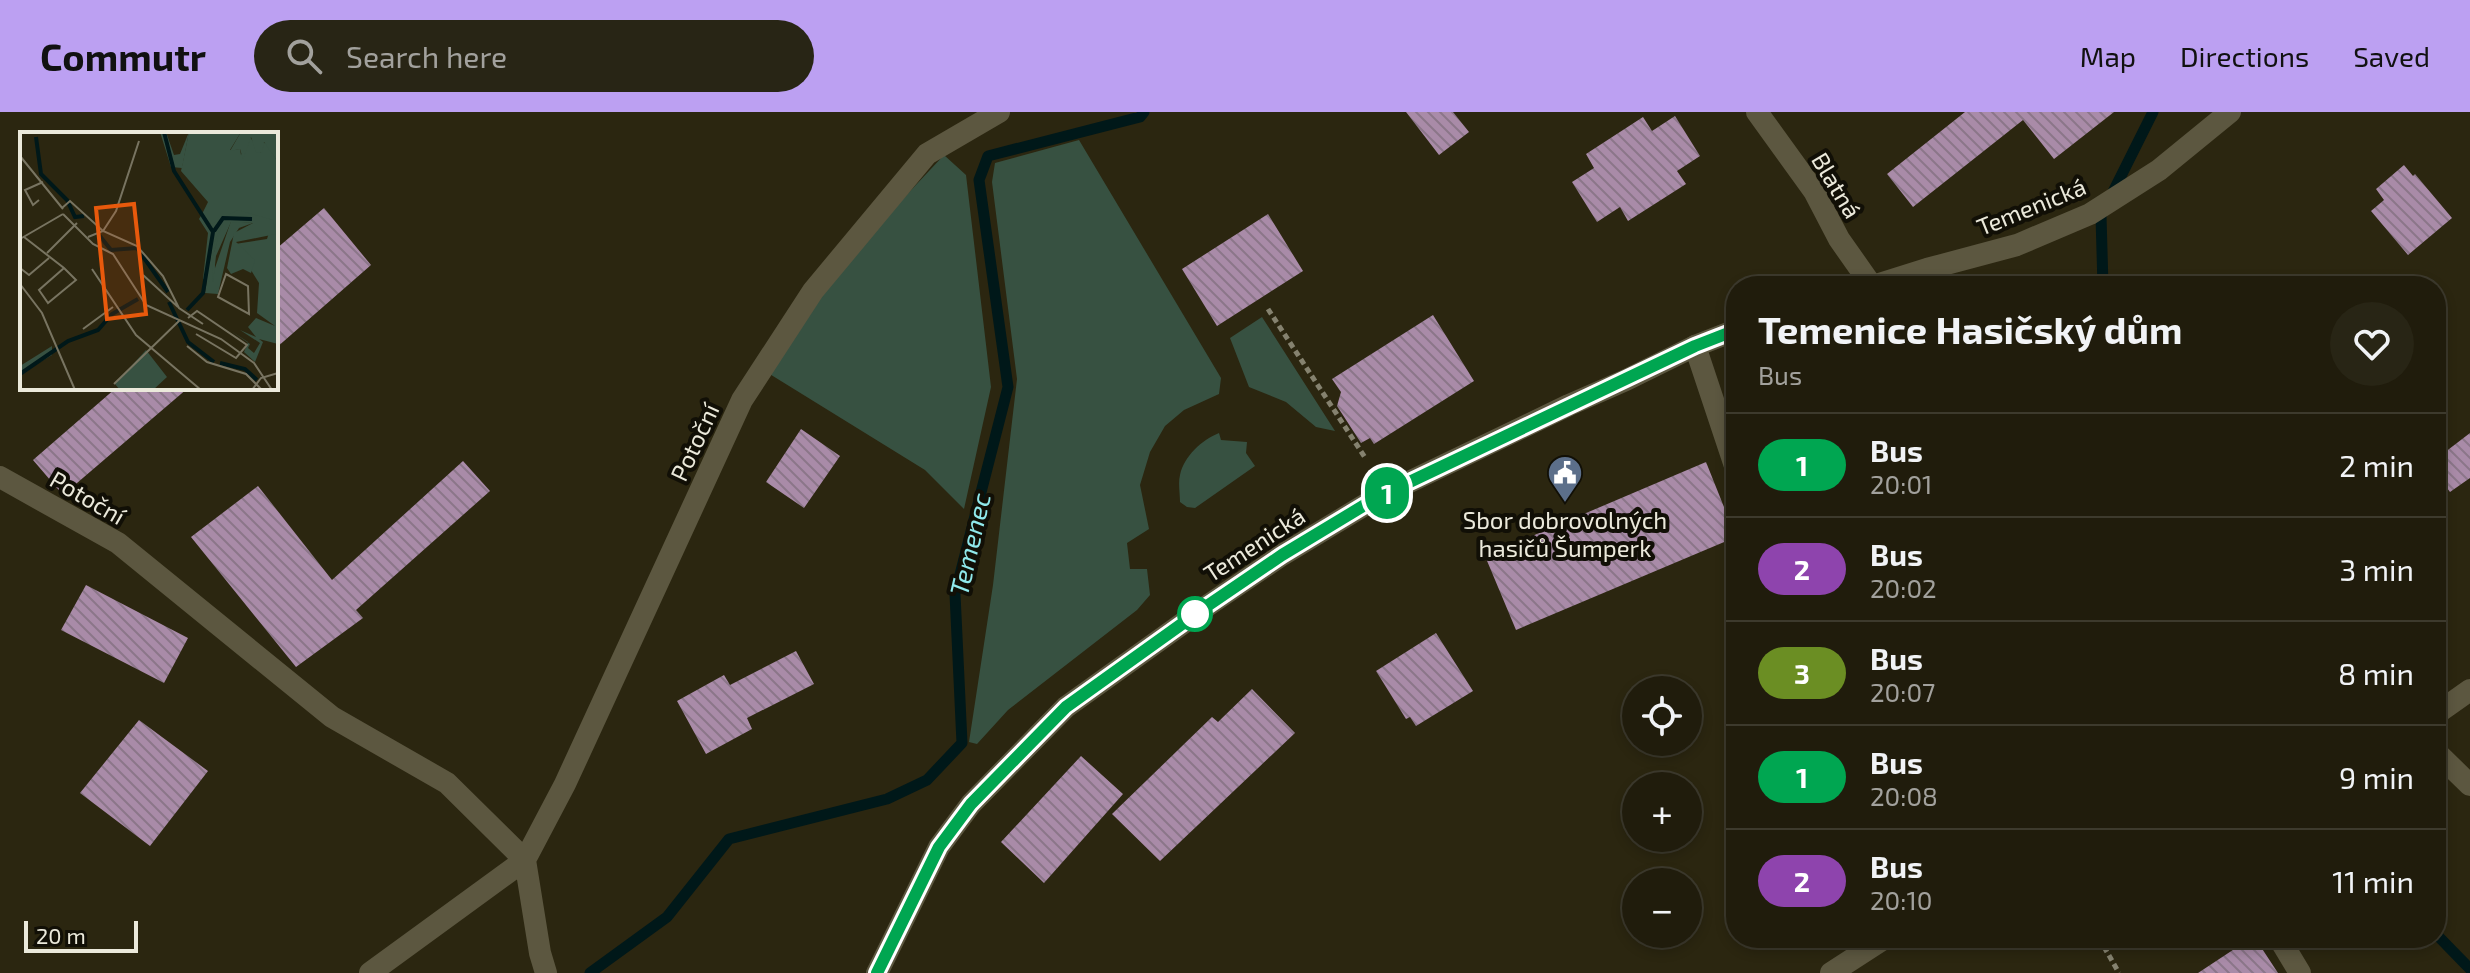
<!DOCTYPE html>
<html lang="en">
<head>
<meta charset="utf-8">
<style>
	:root { --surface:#201c0c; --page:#282515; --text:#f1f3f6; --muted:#a2a19d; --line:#3d3a2d; --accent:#bca0f2 }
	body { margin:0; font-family:"Exo 2",sans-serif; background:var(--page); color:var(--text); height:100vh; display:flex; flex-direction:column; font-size:30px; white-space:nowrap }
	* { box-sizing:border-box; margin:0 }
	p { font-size:26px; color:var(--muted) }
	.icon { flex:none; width:44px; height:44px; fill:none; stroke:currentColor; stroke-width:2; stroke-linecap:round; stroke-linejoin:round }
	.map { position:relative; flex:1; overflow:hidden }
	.sheet { position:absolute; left:1726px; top:164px; width:720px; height:672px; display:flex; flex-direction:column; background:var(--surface); border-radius:32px; box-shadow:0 4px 12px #0003,0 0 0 2px var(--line) }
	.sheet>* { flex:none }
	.badge { padding:0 16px; border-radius:26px; font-size:28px; line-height:52px }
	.controls { position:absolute; left:1622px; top:564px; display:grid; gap:16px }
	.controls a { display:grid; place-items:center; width:80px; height:80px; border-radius:50%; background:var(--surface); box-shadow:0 4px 12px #0003,0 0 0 2px var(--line); font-size:40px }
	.scale { position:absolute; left:24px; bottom:20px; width:114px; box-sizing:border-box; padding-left:8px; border:4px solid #ebe9db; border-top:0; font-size:22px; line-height:28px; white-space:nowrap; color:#ebe9db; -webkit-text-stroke:6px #110f06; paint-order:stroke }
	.map>.badge { position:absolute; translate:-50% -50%; box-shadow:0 0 0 4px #fff }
	.round { display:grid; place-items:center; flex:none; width:84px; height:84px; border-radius:42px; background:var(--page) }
	.overview { display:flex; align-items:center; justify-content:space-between; height:136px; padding:0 32px }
	h1 { font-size:38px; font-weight:700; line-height:60px }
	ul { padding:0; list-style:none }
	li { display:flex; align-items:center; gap:24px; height:104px; padding:0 32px; border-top:2px solid var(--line) }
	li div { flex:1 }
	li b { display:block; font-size:30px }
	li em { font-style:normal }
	li .badge { min-width:88px; font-weight:700; text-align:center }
	header { display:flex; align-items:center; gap:48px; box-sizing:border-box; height:112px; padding:0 40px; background:var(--accent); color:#111 }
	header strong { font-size:38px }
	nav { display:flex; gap:44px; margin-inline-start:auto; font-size:28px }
	.search { width:560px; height:72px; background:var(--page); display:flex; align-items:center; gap:20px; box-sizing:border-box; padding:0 28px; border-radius:44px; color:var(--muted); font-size:30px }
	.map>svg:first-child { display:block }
	.grass { fill:#375141 }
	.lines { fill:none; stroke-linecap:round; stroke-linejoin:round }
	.stream { stroke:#001819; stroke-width:11 }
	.building { fill:url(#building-back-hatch) }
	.path { stroke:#85826f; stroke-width:5; stroke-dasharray:6 4; stroke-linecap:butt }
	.minor { stroke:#5c5740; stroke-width:22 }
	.tertiary { stroke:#5c5740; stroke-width:22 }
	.line-casing { stroke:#fff; stroke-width:18 }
	.line { stroke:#00a651; stroke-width:12 }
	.stop-dot { fill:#fff; stroke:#00a651; stroke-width:4 }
	.labels { text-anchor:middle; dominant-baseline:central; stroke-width:8; stroke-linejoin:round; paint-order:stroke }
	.street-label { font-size:24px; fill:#ebe9db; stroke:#110f06 }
	.poi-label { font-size:24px; fill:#ebe9db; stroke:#110f06 }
	.water-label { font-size:26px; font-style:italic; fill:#90e9ec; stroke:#110f06 }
	.inset-river { fill:none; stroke:#001819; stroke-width:4 }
	.inset-road { fill:none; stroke:#787461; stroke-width:2 }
	.view { fill:#e8590c; fill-opacity:0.15; stroke:#e8590c; stroke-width:4 }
	.inset-edge { fill:none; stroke:#ebe9db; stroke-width:4 }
</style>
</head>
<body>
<header>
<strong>Commutr</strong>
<div class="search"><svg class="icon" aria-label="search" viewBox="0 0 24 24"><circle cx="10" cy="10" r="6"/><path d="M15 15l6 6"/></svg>Search here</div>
<nav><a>Map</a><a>Directions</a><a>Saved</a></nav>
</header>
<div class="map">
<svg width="2470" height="861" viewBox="0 0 2470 861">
	<defs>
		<pattern id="building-back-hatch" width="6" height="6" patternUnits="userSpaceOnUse" patternTransform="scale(2)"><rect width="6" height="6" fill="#a98ba8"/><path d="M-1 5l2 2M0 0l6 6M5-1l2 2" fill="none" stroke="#8b7689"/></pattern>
	</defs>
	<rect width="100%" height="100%" fill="#2b2610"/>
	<path class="grass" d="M 1079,28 L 1221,266 L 1219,282 L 1184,298 L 1165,314 L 1150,340 L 1140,373 L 1149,417 L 1127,431 L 1130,457 L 1147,457 L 1150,483 L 1137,498 L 1008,598 L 977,632 L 969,630 L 993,473 L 1017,267 L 992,70 L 995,51 Z
		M 944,43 L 966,63 L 991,275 L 964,397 L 925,358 L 768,261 L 823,180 L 885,106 Z
		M 1262,205 L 1335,319 L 1316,315 L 1286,290 L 1249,275 L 1230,226 Z
		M 1219,321 L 1221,328 L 1247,330 L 1246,341 L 1255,354 L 1195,396 L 1187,395 L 1180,390 C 1180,381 1178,371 1180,363 C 1184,344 1202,328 1219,321 Z"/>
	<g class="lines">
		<path class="stream" d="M 2103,174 L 2101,104 L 2153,0
			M 2436,822 L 2470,857
			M 590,861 L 667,805 L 729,727 L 887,687 L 927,668 L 962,631 L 955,482 L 1008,275 L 979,68 L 988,44 L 1140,5 L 1144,0"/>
	</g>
	<path class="building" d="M 1406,0 L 1453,0 L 1469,20 L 1439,43 Z
		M 1965,0 L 2114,0 L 2054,47 L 2023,8 L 1913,95 L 1887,62 Z
		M 1675,4 L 1700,44 L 1677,59 L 1686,72 L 1628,109 L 1620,95 L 1597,110 L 1572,70 L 1594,56 L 1586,42 L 1643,5 L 1652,19 Z
		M 2404,53 L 2413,64 L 2415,62 L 2452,106 L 2408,143 L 2371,99 L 2384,88 L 2376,77 Z
		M 324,96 L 371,153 L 276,236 L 276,137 Z
		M 1268,102 L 1303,159 L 1217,214 L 1182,157 Z
		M 1433,203 L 1474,269 L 1374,332 L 1370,326 L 1361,331 L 1337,294 L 1341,280 L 1332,267 Z
		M 116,276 L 188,276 L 63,383 L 33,348 Z
		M 801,317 L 840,344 L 804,396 L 766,370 Z
		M 2470,321 L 2470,366 L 2450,380 L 2436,361 L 2436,347 Z
		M 463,349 L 490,379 L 356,498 L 363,506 L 296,555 L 191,425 L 258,374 L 332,468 Z
		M 1706,350 L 1736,425 L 1516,518 L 1485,444 Z
		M 86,473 L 188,526 L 164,571 L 61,518 Z
		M 1436,521 L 1473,579 L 1416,614 L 1410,605 L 1406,607 L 1376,559 Z
		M 796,539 L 814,572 L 747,606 L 752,617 L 706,642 L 677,589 L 724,563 L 730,573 Z
		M 1252,577 L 1295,621 L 1160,749 L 1112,702 L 1212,605 L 1218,610 Z
		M 139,608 L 208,659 L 150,734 L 80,681 Z
		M 1081,644 L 1123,682 L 1044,771 L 1001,730 Z
		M 2251,826 L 2255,826 L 2278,861 L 2198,861 Z"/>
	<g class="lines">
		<path class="path" d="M 1268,197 L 1366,347
			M 2099,826 L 2119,861"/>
		<path class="minor" d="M 1757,0 L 1814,79 L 1839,127 L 1872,174
			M 1695,234 L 1736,357
			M 0,365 L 118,431 L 332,605 L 447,671 L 525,748 L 540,841 L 546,861
			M 2436,602 L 2470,578
			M 2436,640 L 2470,673
			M 2279,826 L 2300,861
			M 370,861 L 525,748 L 565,672 L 742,288 L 813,179 L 927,42 L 999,0
			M 1831,861 L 1885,826"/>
		<path class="tertiary" d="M 1873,174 L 1927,157 L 2017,133 L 2090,102 L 2159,58 L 2230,0
			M 877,861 L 939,735 L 971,692 L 1066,595 L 1207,494 L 1282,443 L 1378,385 L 1569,293 L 1626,268 L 1695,234 L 1736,218"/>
	</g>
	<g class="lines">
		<defs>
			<path id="line" d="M 877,861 L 939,735 L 971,692 L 1066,595 L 1207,494 L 1282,443 L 1378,385 L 1695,234 L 1736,218"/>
		</defs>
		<use href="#line" class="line-casing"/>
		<use href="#line" class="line"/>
	</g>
	<defs>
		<symbol id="civic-pin" viewBox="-11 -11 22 30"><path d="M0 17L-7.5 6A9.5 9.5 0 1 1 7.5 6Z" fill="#5c6f8a" stroke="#110f06"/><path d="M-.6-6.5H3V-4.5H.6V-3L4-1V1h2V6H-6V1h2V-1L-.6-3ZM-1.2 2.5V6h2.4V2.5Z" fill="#fff"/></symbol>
	</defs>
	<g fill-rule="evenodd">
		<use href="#civic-pin" x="1545" y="341" width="40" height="54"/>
	</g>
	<circle class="stop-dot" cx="1195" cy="502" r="16"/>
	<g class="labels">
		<g class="street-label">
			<text transform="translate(1837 73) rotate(59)">Blatná</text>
			<text transform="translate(2031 94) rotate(-22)">Temenická</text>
			<text transform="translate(694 330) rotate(-65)">Potoční</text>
			<text transform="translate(88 385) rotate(30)">Potoční</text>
			<text transform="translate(1254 432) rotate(-33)">Temenická</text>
		</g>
		<g class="poi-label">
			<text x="1565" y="407">Sbor dobrovolných<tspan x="1565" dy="28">hasičů Šumperk</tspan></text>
		</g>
		<g class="water-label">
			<text transform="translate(969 432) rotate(-77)">Temenec</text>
		</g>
	</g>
	<g transform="translate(20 20)">
		<rect width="258" height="258" fill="#2b2610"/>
		<path d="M 169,0 L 221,0 L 210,18 L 220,17 L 221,23 L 230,5 L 241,21 L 242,10 L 247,12 L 258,30 L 258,212 L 239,207 L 243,210 L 235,230 L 224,220 L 228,210 L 211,199 L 230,212 L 228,216 L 234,221 L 240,211 L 220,198 L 236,205 L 228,195 L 236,186 L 255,194 L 237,181 L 239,151 L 215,112 L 247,107 L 253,88 L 206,86 L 194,121 L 195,136 L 211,89 L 233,91 L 219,96 L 210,110 L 198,162 L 185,161 L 195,97 L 182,82 L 188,70 L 161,39 ZM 32,214 L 32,223 L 0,242 L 0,234 ZM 126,218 L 147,245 L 133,258 L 100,258 L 95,252 Z" fill="#375141"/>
		<path d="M 140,0 L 146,0 L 154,23 L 160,22 L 169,0 L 162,36 L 151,35 ZM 221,0 L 258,0 L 258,30 L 244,10 L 242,21 L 236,20 L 231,5 L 223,27 L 220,17 L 210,19 ZM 187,74 L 182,82 L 191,92 L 218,78 L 253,88 L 256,102 L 216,110 L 235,128 L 231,141 L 223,137 L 211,142 L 207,136 L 214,101 L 233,91 L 211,90 L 196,124 L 193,150 L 192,127 L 204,86 L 190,123 L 190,150 L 183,147 L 188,101 L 179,87 Z" fill="#375141"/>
		<path class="inset-river" d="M 144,0 L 154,39 L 193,100 L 183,161 L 167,178M 16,5 L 21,42 L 47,68 L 55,85 L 64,84M 194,99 L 203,86 L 232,87M 79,103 L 91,118 L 117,116 L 148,160M 149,170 L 168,210 L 194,230M 200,231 L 225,237 L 237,248M 0,242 L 48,209 L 78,198 L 92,182 L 118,167"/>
		<path class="inset-road" d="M 0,24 L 43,77M 19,68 L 13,73 L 5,58 L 23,50M 42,76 L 50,69 L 83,99 L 117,114 L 143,144 L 159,176 L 183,192M 43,82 L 73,112 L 93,122 L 126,173 L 201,207 L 234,231 L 252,258M 4,105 L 44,136 L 56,148 L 28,171 L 19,158 L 44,136M 68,105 L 83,99 L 96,79 L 119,9M 0,107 L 43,82M 27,121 L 57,91M 0,136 L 9,143 L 29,126M 72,137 L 116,203 L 181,258M 206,142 L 228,154 L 229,182 L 198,165 ZM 123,143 L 158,175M 0,152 L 22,181 L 55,258M 168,186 L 177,179 L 227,213 L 216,226 L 176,202M 63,197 L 93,175M 167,214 L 187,230 L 226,242 L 242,258M 94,252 L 160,188M 232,258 L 241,246 L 258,241"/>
		<path class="view" d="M 114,72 L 126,182 L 87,187 L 76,76 Z"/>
		<rect width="258" height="258" class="inset-edge"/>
	</g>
</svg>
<div class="controls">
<a><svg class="icon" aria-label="locate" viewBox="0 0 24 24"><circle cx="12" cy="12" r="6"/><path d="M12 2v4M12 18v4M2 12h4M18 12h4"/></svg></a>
<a>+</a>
<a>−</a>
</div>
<div class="scale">20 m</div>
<b class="badge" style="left:1387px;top:381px;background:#00a651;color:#fff">1</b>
<section class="sheet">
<div class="overview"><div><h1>Temenice Hasičský dům</h1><p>Bus</p></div><a class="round"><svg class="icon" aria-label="heart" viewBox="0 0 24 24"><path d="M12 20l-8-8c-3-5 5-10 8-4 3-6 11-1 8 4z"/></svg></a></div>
<ul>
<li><span class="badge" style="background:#00a651;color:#fff">1</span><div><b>Bus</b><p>20:01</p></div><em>2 min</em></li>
<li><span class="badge" style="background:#8e44ad;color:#fff">2</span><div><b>Bus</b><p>20:02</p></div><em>3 min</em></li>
<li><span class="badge" style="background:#6b8e23;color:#fff">3</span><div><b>Bus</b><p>20:07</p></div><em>8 min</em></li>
<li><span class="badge" style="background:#00a651;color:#fff">1</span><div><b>Bus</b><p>20:08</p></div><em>9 min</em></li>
<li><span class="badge" style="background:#8e44ad;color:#fff">2</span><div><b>Bus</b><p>20:10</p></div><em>11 min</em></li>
</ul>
</section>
</div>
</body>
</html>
